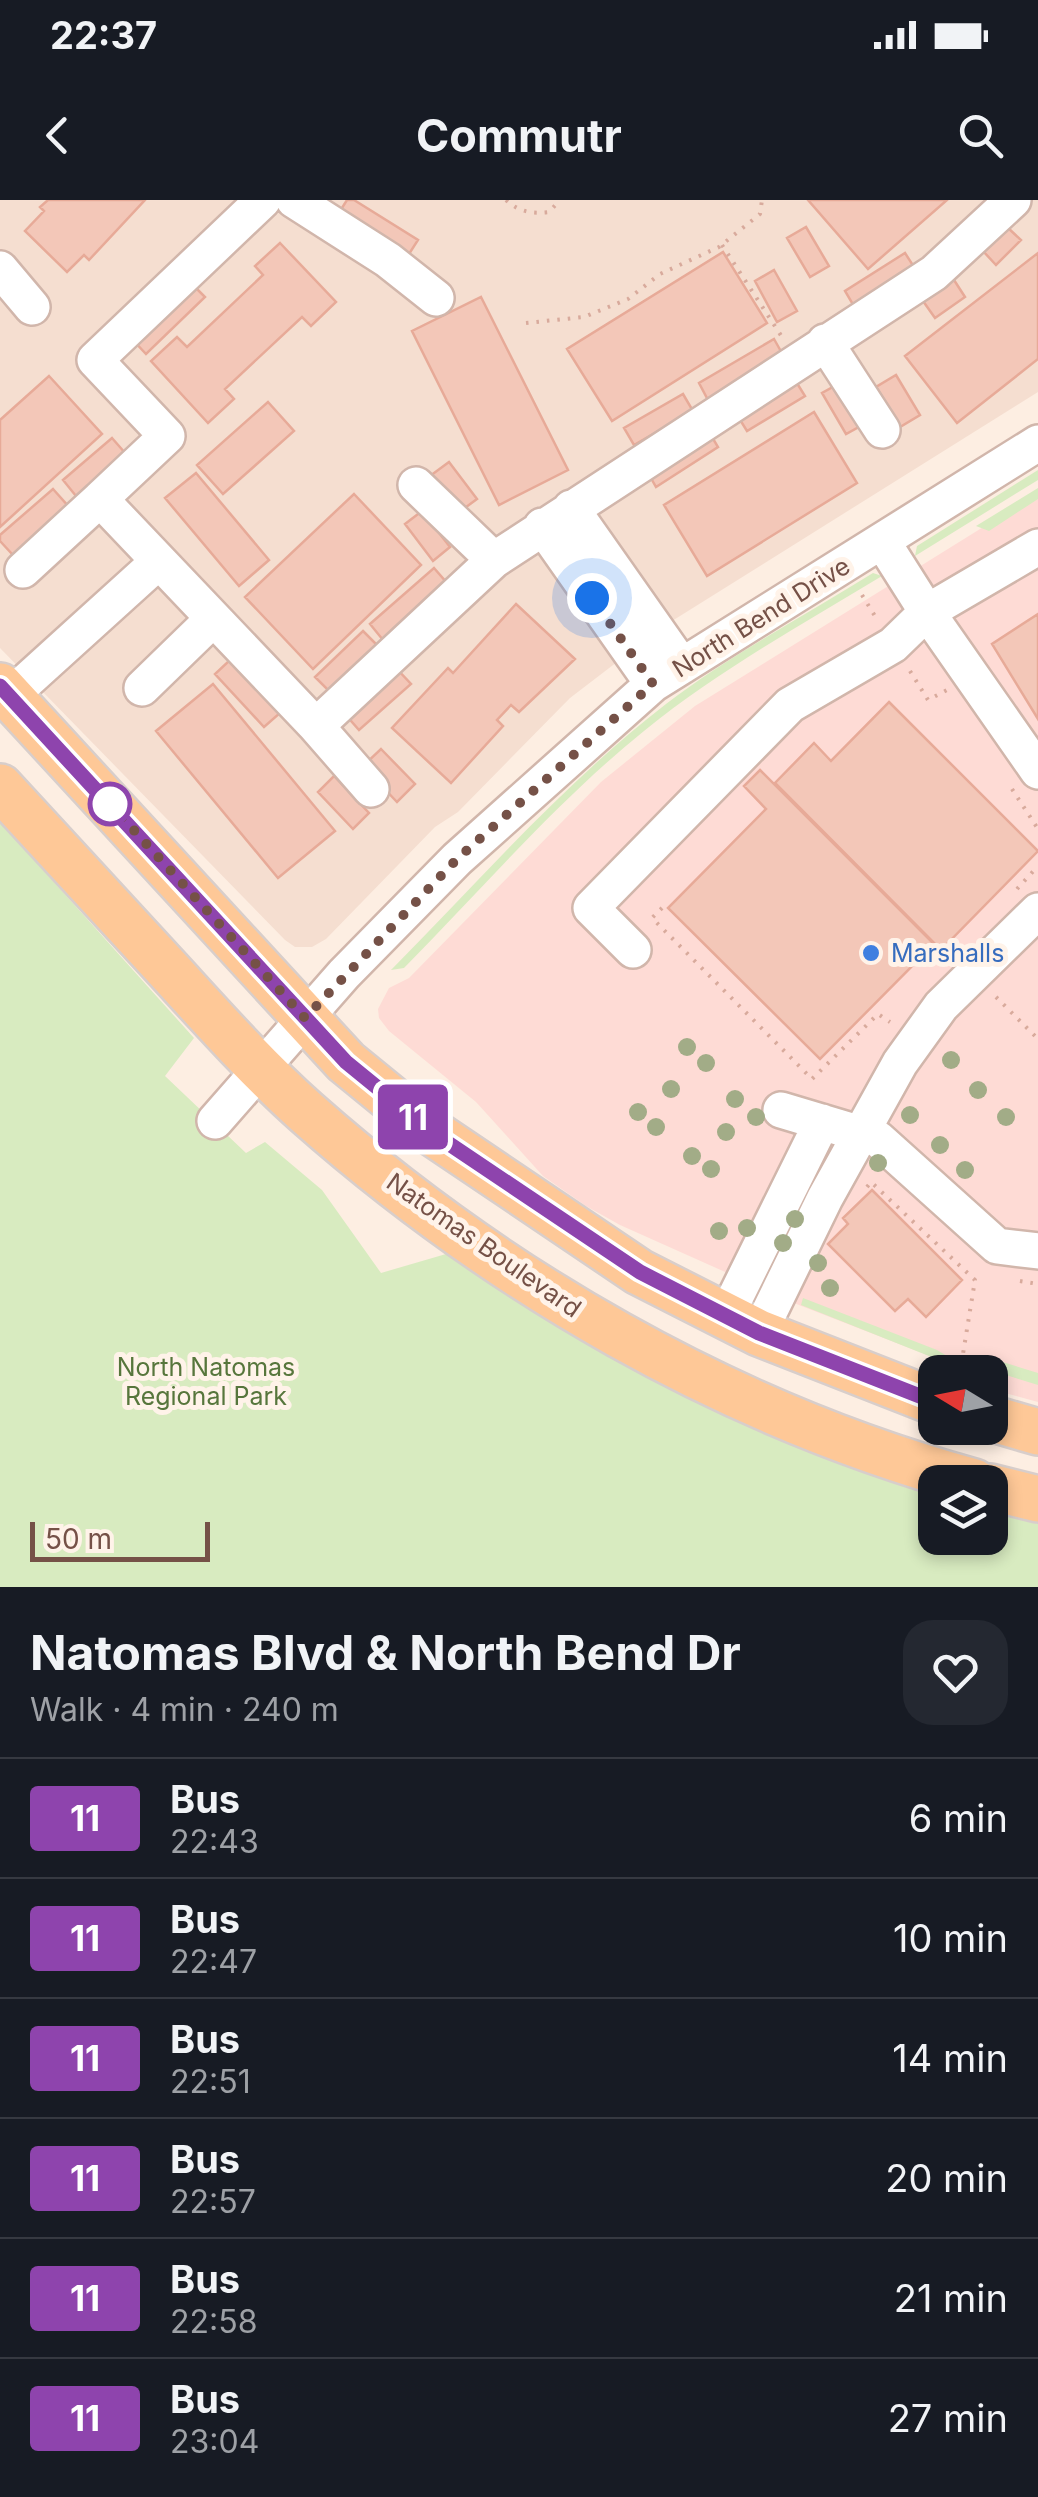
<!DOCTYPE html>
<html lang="en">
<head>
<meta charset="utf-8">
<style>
	:root { --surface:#171b24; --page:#242831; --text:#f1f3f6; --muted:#9ea1a6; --line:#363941 }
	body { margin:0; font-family:Inter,sans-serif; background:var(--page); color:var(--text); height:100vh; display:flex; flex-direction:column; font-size:38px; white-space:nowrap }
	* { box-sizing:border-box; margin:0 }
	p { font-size:32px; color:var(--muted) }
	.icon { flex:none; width:55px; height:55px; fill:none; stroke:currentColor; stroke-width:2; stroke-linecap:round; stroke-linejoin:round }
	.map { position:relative; height:1387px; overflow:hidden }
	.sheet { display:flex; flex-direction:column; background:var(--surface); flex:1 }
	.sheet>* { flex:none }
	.badge { padding:0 20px; border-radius:8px; font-size:35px; line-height:65px }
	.needle { width:65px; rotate:280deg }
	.tools { position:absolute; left:918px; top:1155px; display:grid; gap:20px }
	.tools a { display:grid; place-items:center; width:90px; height:90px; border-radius:20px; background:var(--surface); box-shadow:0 5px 15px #0003; font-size:50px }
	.scale { position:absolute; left:30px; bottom:25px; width:180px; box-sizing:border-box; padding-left:10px; border:5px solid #755147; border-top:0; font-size:28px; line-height:35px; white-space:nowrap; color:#755147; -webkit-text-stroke:8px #fff3e9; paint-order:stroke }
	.you { position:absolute; width:50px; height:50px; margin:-25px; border:8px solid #fff; border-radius:50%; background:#1a73e8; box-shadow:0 0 0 15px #1a73e833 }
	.map>.badge { position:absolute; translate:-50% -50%; box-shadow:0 0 0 5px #fff }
	.round { display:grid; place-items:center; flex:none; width:105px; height:105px; border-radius:30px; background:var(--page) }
	.summary { display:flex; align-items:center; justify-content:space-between; height:170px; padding:0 30px }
	h1 { font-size:48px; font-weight:700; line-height:75px }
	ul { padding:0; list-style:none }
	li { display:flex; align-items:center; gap:30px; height:120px; padding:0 30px; border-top:2px solid var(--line) }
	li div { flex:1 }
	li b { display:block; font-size:38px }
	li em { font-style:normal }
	li .badge { min-width:110px; font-weight:700; text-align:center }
	.status { display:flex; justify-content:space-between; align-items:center; height:70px; padding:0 50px; background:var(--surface); direction:ltr }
	.status svg { height:28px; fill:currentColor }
	header { display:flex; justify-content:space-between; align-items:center; height:130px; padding:0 30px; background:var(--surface); font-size:45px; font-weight:700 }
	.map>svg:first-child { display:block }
	.residential { fill:#f5ded0 }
	.commercial { fill:#fedbd5 }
	.green { fill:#d8ebc0 }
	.building { fill:#f3c7b8; stroke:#e7aa98; stroke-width:2.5 }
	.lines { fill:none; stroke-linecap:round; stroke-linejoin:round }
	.minor-casing { stroke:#d1b6ab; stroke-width:40 }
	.major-casing { stroke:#d8cecb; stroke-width:50 }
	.path { stroke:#d8aa9c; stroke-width:4; stroke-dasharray:2.5 8; stroke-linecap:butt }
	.minor { stroke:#fff; stroke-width:35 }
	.major { stroke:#fec897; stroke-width:45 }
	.tree { fill:#a2ac87 }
	.line-casing { stroke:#fff; stroke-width:22 }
	.line { stroke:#8e44ad; stroke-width:15 }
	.walk { stroke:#755147; stroke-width:10; stroke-dasharray:0 18 }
	.stop-dot { fill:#fff; stroke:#8e44ad; stroke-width:5 }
	.shop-dot { fill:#3f7fe0; stroke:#fff3e9; stroke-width:4 }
	.labels { text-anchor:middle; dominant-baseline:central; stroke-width:10; stroke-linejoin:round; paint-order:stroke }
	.street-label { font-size:25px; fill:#755147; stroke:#fff3e9 }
	.shop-label { font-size:25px; fill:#366cbe; stroke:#fff3e9; text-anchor:start }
	.park-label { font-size:25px; fill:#57763c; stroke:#fff3e9 }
</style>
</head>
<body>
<div class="status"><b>22:37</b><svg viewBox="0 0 49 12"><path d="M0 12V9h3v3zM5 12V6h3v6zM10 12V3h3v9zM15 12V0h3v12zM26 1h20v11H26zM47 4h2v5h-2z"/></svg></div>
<header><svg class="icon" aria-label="back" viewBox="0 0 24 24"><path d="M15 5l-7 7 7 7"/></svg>Commutr<svg class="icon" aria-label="search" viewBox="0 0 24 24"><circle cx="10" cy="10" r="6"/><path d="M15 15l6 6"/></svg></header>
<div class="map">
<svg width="1038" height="1387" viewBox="0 0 1038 1387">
	<rect width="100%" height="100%" fill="#fdeee2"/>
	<path class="residential" d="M 0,0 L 1038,0 L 1038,192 L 664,426 L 570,498 L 458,612 L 435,627 L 326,739 L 312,747 L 295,747 L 285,740 L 0,448 Z"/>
	<path class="commercial" d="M 1038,293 L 1038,1202 L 990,1189 L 990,1172 L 959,1172 L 935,1158 L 799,1105 L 620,1025 L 586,1006 L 543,976 L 476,902 L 389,831 L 379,818 L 378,809 L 389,788 L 409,778 L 601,582 L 695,506 Z"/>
	<path class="green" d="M 1038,270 L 1038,280 L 915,356 L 917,346 Z
		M 1038,288 L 1038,299 L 989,331 L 976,326 Z
		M 873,373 L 882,376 C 801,425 718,471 644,531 C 557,601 482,689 404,768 L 391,770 C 480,680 565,582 666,504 C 730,455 804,416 873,373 Z
		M 0,622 L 194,838 L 165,876 L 246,953 L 265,942 L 322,990 L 381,1073 L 446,1054 C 602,1161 754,1238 935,1296 L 935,1338 L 990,1338 L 990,1312 L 1038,1324 L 1038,1387 L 0,1387 Z
		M 803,1098 L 937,1150 L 974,1172 L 958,1172 L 934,1158 L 801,1105 Z
		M 990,1158 L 1038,1173 L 1038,1185 L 983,1168 Z"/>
	<path class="building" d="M 48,0 L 145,0 L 89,60 L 84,55 L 67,72 L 25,31 L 44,11 L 40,7 Z
		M 347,0 L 354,0 L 418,40 L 409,54 L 340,11 Z
		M 808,0 L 947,0 L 868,69 Z
		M 806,27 L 829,66 L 810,77 L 787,38 Z
		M 1007,27 L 1021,40 L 996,65 L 983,51 Z
		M 280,43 L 336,102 L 311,126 L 302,117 L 225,189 L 234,199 L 208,223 L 151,161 L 177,137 L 187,147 L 263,75 L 255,66 Z
		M 723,52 L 767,123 L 612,221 L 567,149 Z
		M 905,53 L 916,70 L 855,108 L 845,91 Z
		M 1038,53 L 1038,159 L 957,223 L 905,156 Z
		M 774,70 L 797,111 L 777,122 L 755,81 Z
		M 954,80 L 965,97 L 935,118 L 923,101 Z
		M 191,83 L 205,97 L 146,154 L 133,140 Z
		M 481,97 L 568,270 L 499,305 L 412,131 Z
		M 774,139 L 783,155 L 708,200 L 699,183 Z
		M 896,175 L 920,215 L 900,227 L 876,187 Z
		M 49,176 L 102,234 L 0,327 L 0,220 Z
		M 795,180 L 805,196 L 747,231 L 737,215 Z
		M 842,182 L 866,223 L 846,234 L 822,193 Z
		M 683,194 L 693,211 L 634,245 L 624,228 Z
		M 268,202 L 294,231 L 223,294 L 197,265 Z
		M 814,212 L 857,283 L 707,376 L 664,305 Z
		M 709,232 L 718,247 L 656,287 L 647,271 Z
		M 112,238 L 126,254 L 76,296 L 63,280 Z
		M 449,262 L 477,299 L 458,313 L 430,276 Z
		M 196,273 L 269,360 L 239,386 L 165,298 Z
		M 53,289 L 69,307 L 13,355 L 0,341 L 0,335 Z
		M 354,294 L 421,365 L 313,469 L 245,397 Z
		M 422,311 L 450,347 L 433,361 L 405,324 Z
		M 434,368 L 447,383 L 383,440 L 370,424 Z
		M 516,404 L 575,459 L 519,512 L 511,505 L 497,520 L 503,526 L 451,583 L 392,528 L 448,468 L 453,473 Z
		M 1038,414 L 1038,519 L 992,444 Z
		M 363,431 L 378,446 L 330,492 L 315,477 Z
		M 230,460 L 280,513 L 264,527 L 215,474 Z
		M 396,468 L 411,484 L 359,530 L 345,514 Z
		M 213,484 L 335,631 L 278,678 L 156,531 Z
		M 889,502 L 1038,651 L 941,750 L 775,583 L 814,543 L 831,561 Z
		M 381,549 L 415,584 L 397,602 L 363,566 Z
		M 760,570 L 934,744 L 820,859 L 668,708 L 766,609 L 744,586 Z
		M 334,576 L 369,613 L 353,629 L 318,592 Z
		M 872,990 L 962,1080 L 926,1117 L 908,1099 L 895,1111 L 828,1044 L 848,1024 L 843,1018 Z"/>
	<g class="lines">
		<defs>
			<path id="minor" d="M 263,0 L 95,160 L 167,236 L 100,299 L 316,526 L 494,360 L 934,73 L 1013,0
				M 294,0 L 388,60 L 436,98
				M 0,69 L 32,107
				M 825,142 L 882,230
				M 416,285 L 494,360
				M 571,308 L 682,466
				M 542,326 L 653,484
				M 882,341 L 927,412 L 1038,571
				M 23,370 L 100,299
				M 142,488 L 213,419
				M 10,496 L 159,361
				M 316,526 L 371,589
				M 633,750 L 591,708 L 790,505 L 893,445 L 927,412 L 1038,347
				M 781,910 L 878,939 L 997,1046 L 1038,1051
				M 215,921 L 344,774 L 457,659 L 653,484 L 1038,243
				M 726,1116 L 822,922
				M 759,1133 L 825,998 L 900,863 L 941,806 L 1038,711"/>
			<path id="major" d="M 0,486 L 346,862 L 433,933 L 639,1072 L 759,1133 L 935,1202
				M 0,587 C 58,650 116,713 174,776 C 216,822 259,870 306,912 C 497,1081 727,1214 974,1282
				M 990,1218 L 1038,1232
				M 990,1287 L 1038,1299"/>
		</defs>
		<use href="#minor" class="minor-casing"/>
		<use href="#major" class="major-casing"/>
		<path class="path" d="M 506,0 C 519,12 532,14 549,12 L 560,0
			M 722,45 L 782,137
			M 526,123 L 584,117 L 628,99 L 660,74 L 719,47 L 760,14 L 762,0
			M 862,395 L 878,421
			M 910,471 L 928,500 L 947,490
			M 1012,589 L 1038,629
			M 1017,689 L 1038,666
			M 662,708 L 652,718 L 812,879 L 878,814 L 890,822
			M 996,797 L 1038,839
			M 867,987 L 871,982 L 975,1080 L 962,1160
			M 1020,1081 L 1038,1084"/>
		<use href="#minor" class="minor"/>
		<use href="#major" class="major"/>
	</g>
	<g class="tree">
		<circle cx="687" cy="847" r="9"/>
		<circle cx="951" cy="860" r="9"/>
		<circle cx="706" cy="863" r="9"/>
		<circle cx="671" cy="889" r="9"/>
		<circle cx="978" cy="890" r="9"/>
		<circle cx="735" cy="899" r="9"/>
		<circle cx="638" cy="912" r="9"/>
		<circle cx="910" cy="915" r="9"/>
		<circle cx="756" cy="917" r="9"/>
		<circle cx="1006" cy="917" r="9"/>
		<circle cx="656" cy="927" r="9"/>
		<circle cx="726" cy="932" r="9"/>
		<circle cx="940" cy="945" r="9"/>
		<circle cx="692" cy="956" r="9"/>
		<circle cx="878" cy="963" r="9"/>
		<circle cx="711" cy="969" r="9"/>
		<circle cx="965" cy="970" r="9"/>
		<circle cx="795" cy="1019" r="9"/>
		<circle cx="747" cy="1028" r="9"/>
		<circle cx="719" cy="1031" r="9"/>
		<circle cx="783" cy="1043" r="9"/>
		<circle cx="818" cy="1063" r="9"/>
		<circle cx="830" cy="1088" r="9"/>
	</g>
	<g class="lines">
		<defs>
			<path id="line" d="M 0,486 L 346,862 L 433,933 L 640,1072 L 759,1133 L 935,1202"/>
		</defs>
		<use href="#line" class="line-casing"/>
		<use href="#line" class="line"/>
		<path class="walk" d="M 110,604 L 305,818 L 457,659 L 653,484 L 592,398"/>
	</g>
	<circle class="stop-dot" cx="110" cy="604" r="20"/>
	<circle class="shop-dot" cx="871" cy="753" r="10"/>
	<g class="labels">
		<g class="street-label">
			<text transform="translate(761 417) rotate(-32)">North Bend Drive</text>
			<text transform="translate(484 1045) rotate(35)">Natomas Boulevard</text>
		</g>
		<g class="shop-label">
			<text x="891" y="753">Marshalls</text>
		</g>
		<g class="park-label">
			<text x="206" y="1167">North Natomas<tspan x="206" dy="29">Regional Park</tspan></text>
		</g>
	</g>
</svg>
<div class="tools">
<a><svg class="needle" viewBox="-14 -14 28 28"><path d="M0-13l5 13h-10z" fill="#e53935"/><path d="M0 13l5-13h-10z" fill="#9ea1a6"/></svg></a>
<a><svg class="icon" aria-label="layers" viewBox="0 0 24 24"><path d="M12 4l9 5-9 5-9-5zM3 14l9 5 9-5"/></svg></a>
</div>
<div class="scale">50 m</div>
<div class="you" style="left:592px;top:398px"></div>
<b class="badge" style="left:413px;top:917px;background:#8e44ad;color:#fff">11</b>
</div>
<section class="sheet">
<div class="summary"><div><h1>Natomas Blvd &amp; North Bend Dr</h1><p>Walk · 4 min · 240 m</p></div><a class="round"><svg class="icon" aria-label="heart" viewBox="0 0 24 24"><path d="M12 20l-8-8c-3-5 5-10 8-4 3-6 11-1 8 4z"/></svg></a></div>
<ul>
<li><span class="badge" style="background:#8e44ad;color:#fff">11</span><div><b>Bus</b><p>22:43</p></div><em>6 min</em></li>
<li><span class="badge" style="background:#8e44ad;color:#fff">11</span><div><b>Bus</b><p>22:47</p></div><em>10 min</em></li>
<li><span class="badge" style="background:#8e44ad;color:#fff">11</span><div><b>Bus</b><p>22:51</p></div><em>14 min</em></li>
<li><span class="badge" style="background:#8e44ad;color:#fff">11</span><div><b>Bus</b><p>22:57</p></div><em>20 min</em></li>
<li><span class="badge" style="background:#8e44ad;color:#fff">11</span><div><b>Bus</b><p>22:58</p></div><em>21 min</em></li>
<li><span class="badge" style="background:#8e44ad;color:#fff">11</span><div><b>Bus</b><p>23:04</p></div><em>27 min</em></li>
</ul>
</section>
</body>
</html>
